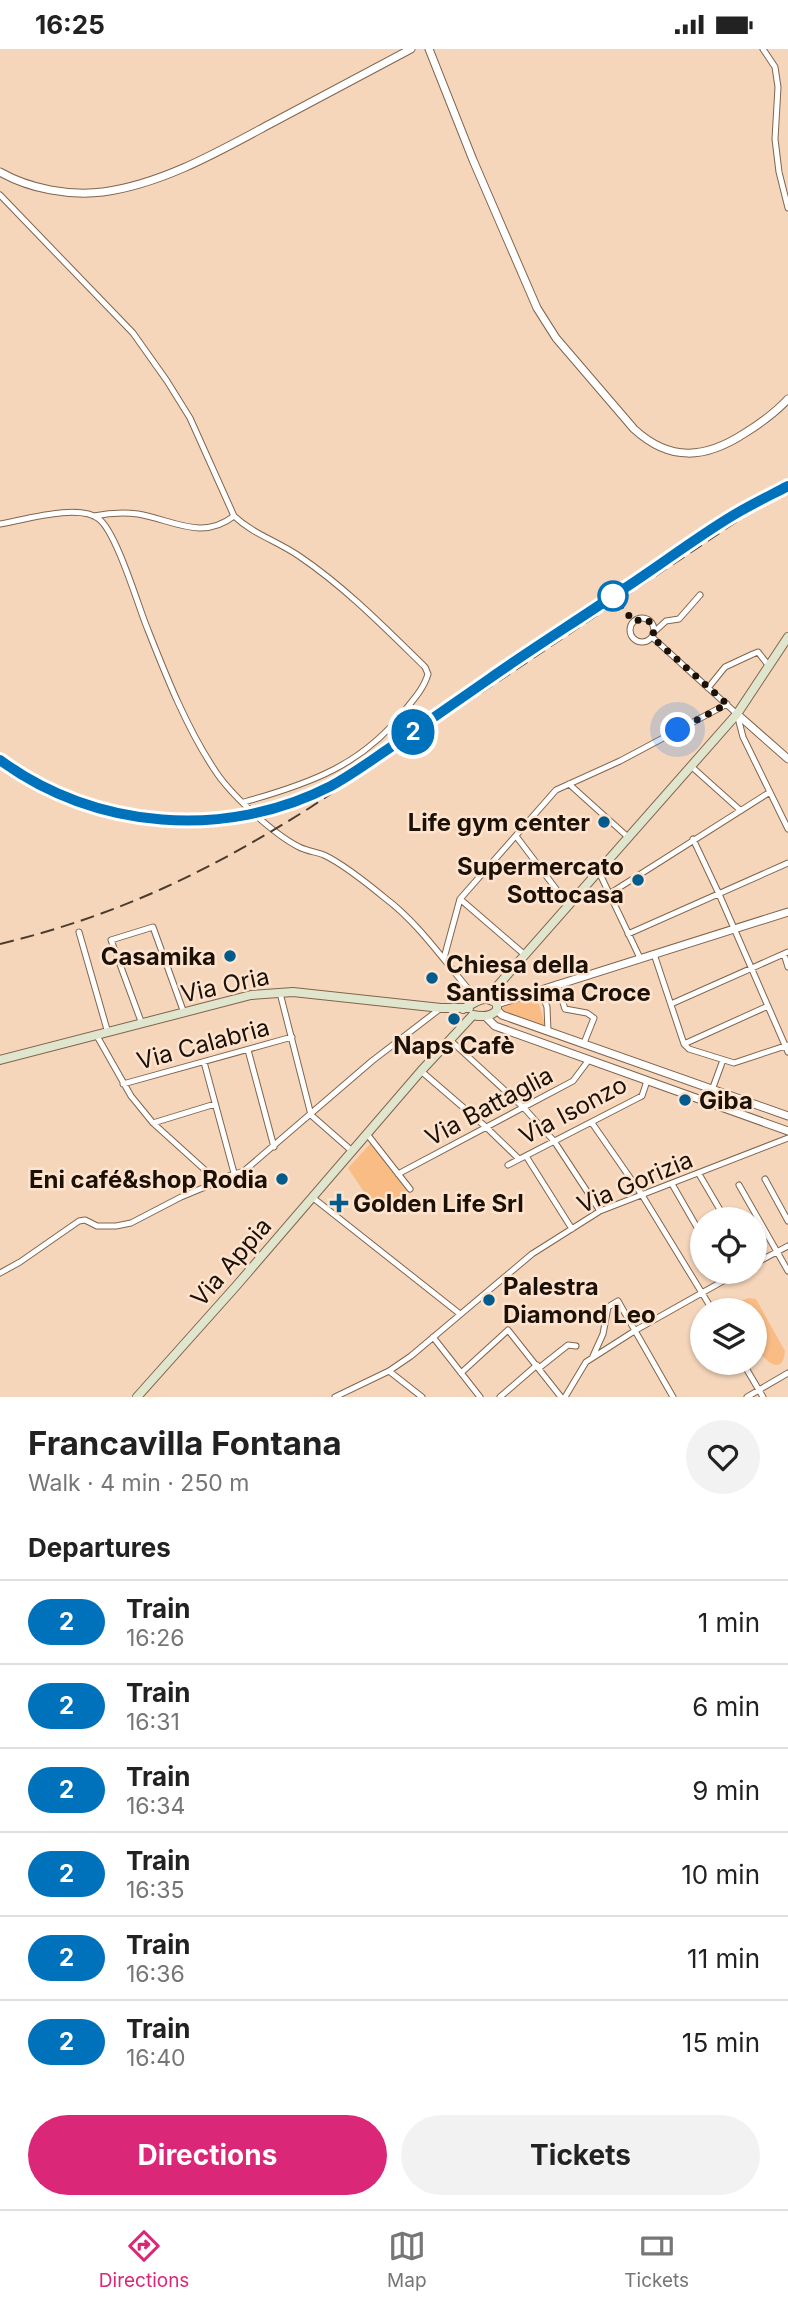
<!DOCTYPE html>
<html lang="en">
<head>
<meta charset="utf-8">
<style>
	:root { --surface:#fff; --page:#f2f2f2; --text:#222; --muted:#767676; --line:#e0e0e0; --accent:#db2777 }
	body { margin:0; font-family:Inter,sans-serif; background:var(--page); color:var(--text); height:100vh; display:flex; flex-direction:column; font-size:26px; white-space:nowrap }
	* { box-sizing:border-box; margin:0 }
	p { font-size:23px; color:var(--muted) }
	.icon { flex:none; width:38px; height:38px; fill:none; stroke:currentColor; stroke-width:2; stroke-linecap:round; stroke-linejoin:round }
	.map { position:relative; height:1348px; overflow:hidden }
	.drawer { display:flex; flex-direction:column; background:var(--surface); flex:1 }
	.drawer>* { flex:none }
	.badge { padding:0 14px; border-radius:23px; font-size:24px; line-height:46px }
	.fabs { position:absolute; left:690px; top:1158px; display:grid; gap:14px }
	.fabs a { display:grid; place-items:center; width:77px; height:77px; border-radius:50%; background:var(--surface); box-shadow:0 2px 5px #0004; font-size:35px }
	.you { position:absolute; width:35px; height:35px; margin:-18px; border:5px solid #fff; border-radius:50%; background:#1a73e8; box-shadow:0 0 0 10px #1a73e833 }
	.map>.badge { position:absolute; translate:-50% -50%; box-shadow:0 0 0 4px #fff }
	h2 { padding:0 28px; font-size:26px; line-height:63px }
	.round { display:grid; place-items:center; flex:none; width:74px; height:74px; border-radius:37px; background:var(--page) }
	.head { display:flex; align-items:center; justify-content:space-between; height:119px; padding:0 28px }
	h1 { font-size:33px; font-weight:700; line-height:52px }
	.action { display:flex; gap:14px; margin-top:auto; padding:14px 28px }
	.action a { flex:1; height:80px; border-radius:42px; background:var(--accent); color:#fff; font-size:28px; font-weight:700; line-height:80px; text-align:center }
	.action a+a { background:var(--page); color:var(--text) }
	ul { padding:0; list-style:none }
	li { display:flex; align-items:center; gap:21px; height:84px; padding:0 28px; border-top:2px solid var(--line) }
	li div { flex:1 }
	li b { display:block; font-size:26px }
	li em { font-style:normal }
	li .badge { min-width:77px; font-weight:700; text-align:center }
	.status { display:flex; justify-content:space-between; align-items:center; height:49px; padding:0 35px; background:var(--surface); direction:ltr }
	.status svg { height:19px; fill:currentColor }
	.tab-bar { display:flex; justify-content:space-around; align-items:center; height:98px; border-top:2px solid var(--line); background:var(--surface); font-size:19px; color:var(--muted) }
	.tab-bar a { display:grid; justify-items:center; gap:4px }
	.tab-bar .active { color:var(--accent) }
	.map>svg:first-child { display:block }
	.green { fill:#fabc85 }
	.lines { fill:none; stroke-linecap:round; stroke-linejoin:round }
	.minor-casing { stroke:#81654d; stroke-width:7 }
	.tertiary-casing { stroke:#81654d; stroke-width:9 }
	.secondary-casing { stroke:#81654d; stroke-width:10 }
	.minor { stroke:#fff; stroke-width:5 }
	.tertiary { stroke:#fff; stroke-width:7 }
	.secondary { stroke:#dfe6cd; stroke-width:8 }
	.rail { stroke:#4b3c2e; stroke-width:2; stroke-dasharray:14 7; stroke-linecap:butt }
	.line-casing { stroke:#fff; stroke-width:16 }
	.line { stroke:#0072bc; stroke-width:10 }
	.walk { stroke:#1c1107; stroke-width:7; stroke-dasharray:0 12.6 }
	.stop-dot { fill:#fff; stroke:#0072bc; stroke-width:3.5 }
	.poi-dot { fill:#015c8d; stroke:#fee4ce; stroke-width:2.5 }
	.labels { text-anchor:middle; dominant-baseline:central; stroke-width:5; stroke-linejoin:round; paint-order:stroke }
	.poi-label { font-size:24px; font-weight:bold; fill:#1c1107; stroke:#fee4ce; text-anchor:end }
	.street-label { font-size:24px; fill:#1c1107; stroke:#fee4ce }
</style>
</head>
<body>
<div class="status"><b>16:25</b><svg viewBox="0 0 49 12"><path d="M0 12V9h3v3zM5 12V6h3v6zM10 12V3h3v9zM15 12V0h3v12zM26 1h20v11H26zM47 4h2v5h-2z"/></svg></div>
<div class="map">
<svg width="788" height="1348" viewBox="0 0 788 1348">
	<rect width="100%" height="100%" fill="#f6d6bb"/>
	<path class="green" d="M 533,946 L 537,949 L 546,978 L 502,962 L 503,954 Z
		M 371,1094 L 408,1143 L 376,1161 L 348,1119 Z
		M 749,1249 L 756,1250 L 785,1302 C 783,1332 758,1307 754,1291 C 752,1283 754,1271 754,1262 L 736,1261 L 740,1252 Z"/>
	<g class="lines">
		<defs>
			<path id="minor" d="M 763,0 L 775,18 L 778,38 L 775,90 L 779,123 L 788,159
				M 0,146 L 133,284 L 167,332 L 190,369 L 234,467 C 253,485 277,492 299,507 C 345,538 385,579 425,618 L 428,625 C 424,639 414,650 405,661 C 363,716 309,735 244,753
				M 94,467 C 109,464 123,463 138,465 C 173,471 202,492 234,467
				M 0,475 C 24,471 79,454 99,470 C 116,483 137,553 146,576 C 165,624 185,676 214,720 C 229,744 273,785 299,798 C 307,802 316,803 324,806 C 343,815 368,835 385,849 C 422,877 447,917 478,951
				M630 581a12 12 0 1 1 24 0a12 12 0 1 1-24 0Z
				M 653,584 L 666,572 L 679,570 L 700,546
				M 652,588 L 737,665 L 743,688 L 788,780
				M 708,639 L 725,618 L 753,605 L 758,603 L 769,617
				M 692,718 L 740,761
				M 569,735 L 629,789
				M 516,787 L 569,857
				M 693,790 L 719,845 L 788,1003
				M 599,823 L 640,909
				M 609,845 L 770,743
				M 460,850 L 525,906
				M 79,883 L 108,984
				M 628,885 L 788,814
				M 654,905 L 684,995 L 689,1000 L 734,1014 L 788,996
				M 784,905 L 788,918
				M 444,909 L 460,850 L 556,741 L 620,712 L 727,655
				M 557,935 L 565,960 L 587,964 L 594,969 L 584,994
				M 540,940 L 547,958 L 548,982
				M 280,944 L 311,1066 L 352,1102
				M 671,955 L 788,903
				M 142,975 L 111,891 L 153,878 L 184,964
				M 97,987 L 131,1047 L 153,1074 L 216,1131
				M 450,991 L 524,1059 L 554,1092 L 600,1162
				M 684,995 L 768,957
				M 248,1001 L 274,1098
				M 204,1013 L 234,1124
				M 421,1022 L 486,1078 L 519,1110
				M 123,1035 L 292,988
				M 712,1041 L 723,1011
				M 153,1074 L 215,1055
				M 592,1074 L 642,1146 L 713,1262
				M 367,1085 L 410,1140
				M 526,1107 L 572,1180
				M 508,1116 L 638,1049 L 642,1047 L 647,1032
				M 398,1125 L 573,1032 L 588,1012
				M 699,1125 L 726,1171
				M 765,1130 L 788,1172
				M 672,1135 L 702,1187
				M 739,1136 L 788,1222
				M 312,1148 L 460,1265
				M 754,1215 L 788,1197
				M 0,1224 L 20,1213 L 79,1172 L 85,1171 L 97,1177 L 116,1177 L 131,1174 L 181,1148 L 210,1136 L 216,1131 L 244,1122 L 372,1012 L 441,959
				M 433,1288 L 480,1348
				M 593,1307 L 603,1285 L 608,1258 L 618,1252 L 673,1348
				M 743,1314 L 763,1348
				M 539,1319 L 568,1296 L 576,1297
				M 389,1322 L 422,1348
				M 461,1324 L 508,1281 L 561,1348
				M 335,1348 L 389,1322 L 411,1307 L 532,1205 L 600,1162 L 788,1089
				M 500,1348 L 537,1316
				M 565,1348 L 586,1313 L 636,1281 L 739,1223
				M 747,1348 L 788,1324"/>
			<path id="tertiary" d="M 429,0 L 473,111 L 537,259 L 556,289 L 634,380 C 670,413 705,410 745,384 C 761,374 775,364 788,350
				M 0,123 C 30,140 69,147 103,143 C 162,135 218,103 270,75 C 317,50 364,25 411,0
				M 737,665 L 788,710
				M 497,955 L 788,863
				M 497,961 L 502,966 L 788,1067
				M 485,967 L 495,977 L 788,1082"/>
			<path id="secondary" d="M 486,950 L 737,665 L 788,588
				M 463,960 C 475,954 484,944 497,955 L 497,961 C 491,968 482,968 473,966
				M 0,1011 L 251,946 L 293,943 L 441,959 L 469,959
				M 137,1348 L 237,1236 L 421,1022 L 473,966"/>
		</defs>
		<use href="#minor" class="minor-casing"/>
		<use href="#tertiary" class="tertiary-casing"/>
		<use href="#secondary" class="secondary-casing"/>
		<use href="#minor" class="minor"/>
		<use href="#tertiary" class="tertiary"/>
		<use href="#secondary" class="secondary"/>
		<path class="rail" d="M 0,711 C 98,783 217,788 326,739
			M 0,895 C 119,866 208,823 311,758 L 788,438"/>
	</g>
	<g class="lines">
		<defs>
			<path id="line" d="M 0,711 C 95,781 226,791 331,737 C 353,725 373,710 394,696 C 426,674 457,652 489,630 C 533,599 578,571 622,541 C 659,517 694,490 732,467 C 750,456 769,447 788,437"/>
		</defs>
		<use href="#line" class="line-casing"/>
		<use href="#line" class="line"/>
		<path class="walk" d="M 613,547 L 634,573 L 644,569 C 652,573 656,580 652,588 L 727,655 L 678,681"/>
	</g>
	<circle class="stop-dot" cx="613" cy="547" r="14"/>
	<g class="poi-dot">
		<circle cx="604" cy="773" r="7"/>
		<circle cx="638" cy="831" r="7"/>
		<circle cx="230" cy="907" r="7"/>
		<circle cx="432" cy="929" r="7"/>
		<circle cx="454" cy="970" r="7"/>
		<circle cx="685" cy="1051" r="7"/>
		<circle cx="282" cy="1130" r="7"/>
		<path d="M335.5 1143.5h7v7h7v7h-7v7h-7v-7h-7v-7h7z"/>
		<circle cx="489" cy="1251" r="7"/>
	</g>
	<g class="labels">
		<g class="poi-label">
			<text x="590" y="773">Life gym center</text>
			<text x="624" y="817">Supermercato<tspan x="624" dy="28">Sottocasa</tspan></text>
			<text x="216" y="907">Casamika</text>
			<text x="446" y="915" text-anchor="start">Chiesa della<tspan x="446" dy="28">Santissima Croce</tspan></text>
			<text x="454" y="996" text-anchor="middle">Naps Cafè</text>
			<text x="699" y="1051" text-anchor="start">Giba</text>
			<text x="268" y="1130">Eni café&amp;shop Rodia</text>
			<text x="353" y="1154" text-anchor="start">Golden Life Srl</text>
			<text x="503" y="1237" text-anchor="start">Palestra<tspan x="503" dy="28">Diamond Leo</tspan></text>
		</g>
		<g class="street-label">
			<text transform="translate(225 936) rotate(-12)">Via Oria</text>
			<text transform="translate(203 995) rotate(-15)">Via Calabria</text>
			<text transform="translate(489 1057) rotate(-28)">Via Battaglia</text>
			<text transform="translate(573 1061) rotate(-28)">Via Isonzo</text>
			<text transform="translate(635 1133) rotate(-23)">Via Gorizia</text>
			<text transform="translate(231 1213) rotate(-49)">Via Appia</text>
		</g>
	</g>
</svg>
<div class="fabs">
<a><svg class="icon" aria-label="locate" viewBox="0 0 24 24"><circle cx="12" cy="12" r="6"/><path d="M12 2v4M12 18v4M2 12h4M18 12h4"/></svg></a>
<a><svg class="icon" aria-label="layers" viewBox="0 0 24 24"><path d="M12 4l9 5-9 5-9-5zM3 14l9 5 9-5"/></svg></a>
</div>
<div class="you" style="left:678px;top:681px"></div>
<b class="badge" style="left:413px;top:683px;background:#0072bc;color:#fff">2</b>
</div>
<section class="drawer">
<div class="head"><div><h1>Francavilla Fontana</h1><p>Walk · 4 min · 250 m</p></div><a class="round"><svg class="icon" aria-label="heart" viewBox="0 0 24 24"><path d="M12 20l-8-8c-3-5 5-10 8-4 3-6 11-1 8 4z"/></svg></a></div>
<h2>Departures</h2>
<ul>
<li><span class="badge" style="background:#0072bc;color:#fff">2</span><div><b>Train</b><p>16:26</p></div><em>1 min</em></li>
<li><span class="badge" style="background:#0072bc;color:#fff">2</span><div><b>Train</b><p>16:31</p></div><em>6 min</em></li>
<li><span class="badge" style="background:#0072bc;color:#fff">2</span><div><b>Train</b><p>16:34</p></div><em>9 min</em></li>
<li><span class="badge" style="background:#0072bc;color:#fff">2</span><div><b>Train</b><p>16:35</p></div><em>10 min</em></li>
<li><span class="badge" style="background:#0072bc;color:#fff">2</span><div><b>Train</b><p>16:36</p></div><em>11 min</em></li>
<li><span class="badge" style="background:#0072bc;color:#fff">2</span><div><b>Train</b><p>16:40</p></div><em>15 min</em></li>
</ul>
<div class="action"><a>Directions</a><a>Tickets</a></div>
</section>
<nav class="tab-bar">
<a class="active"><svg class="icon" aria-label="directions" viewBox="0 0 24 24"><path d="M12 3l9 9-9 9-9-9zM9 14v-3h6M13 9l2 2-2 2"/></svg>Directions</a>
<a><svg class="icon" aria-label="map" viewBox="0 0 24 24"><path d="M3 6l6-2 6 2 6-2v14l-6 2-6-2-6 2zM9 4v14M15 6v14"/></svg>Map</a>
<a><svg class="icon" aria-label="tickets" viewBox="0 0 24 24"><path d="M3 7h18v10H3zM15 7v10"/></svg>Tickets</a>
</nav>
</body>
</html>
